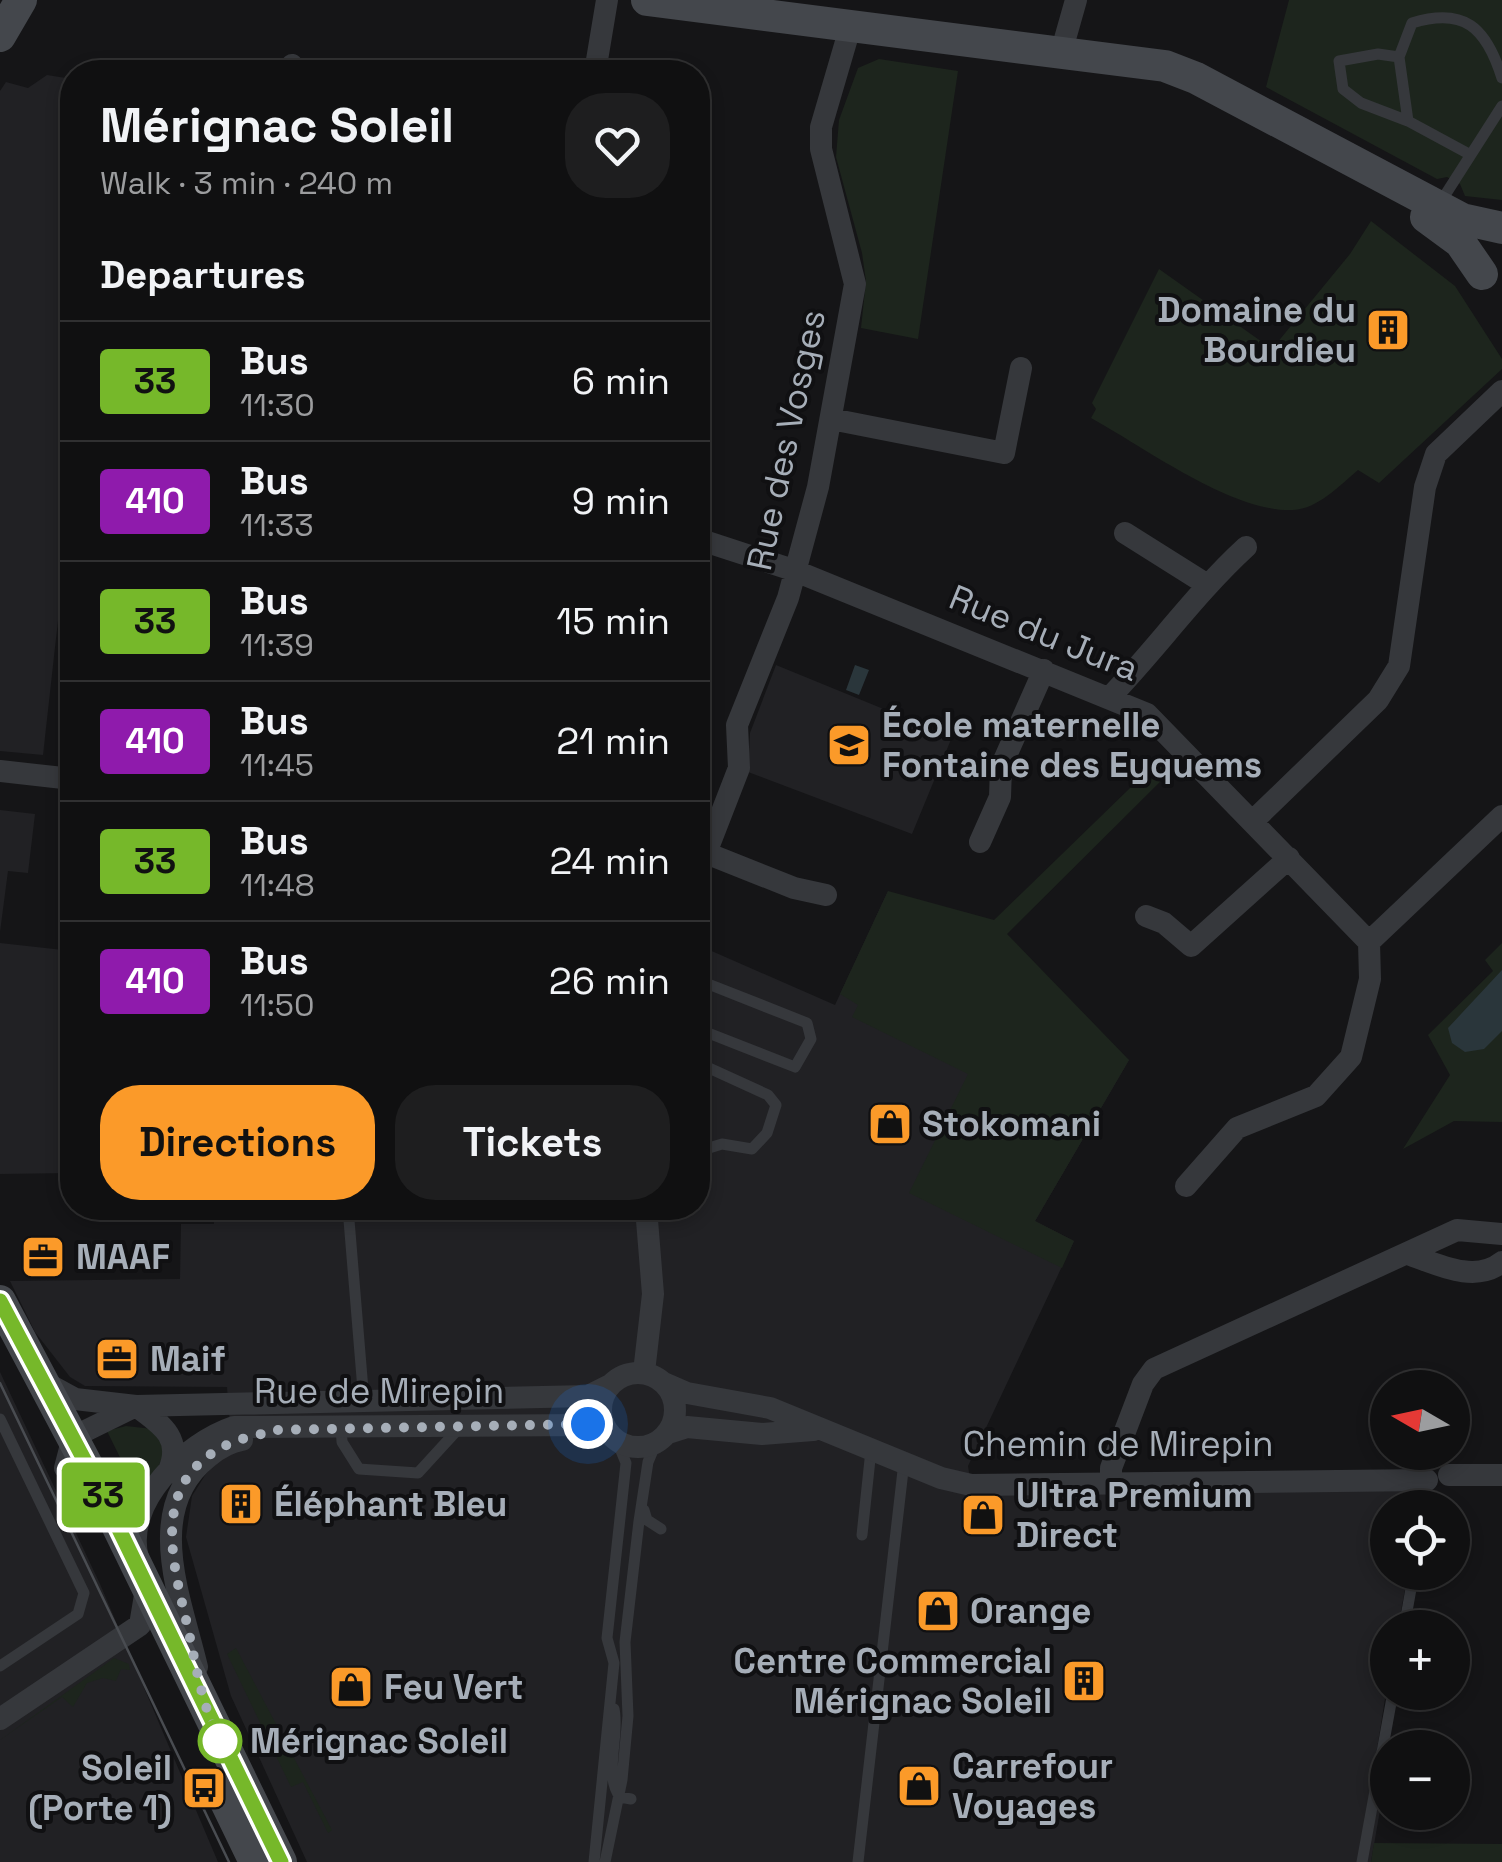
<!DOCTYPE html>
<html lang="en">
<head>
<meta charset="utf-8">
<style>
	:root { --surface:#101011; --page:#1e1e1f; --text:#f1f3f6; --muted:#9c9d9f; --line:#303031; --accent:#fb9a29 }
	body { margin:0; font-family:"Space Grotesk",sans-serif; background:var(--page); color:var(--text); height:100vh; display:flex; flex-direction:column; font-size:38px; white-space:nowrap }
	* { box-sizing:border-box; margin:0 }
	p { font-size:32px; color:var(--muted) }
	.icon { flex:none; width:55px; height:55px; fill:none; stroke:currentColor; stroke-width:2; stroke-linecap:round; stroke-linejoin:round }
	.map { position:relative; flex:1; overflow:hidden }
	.drawer { position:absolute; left:60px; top:60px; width:650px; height:1160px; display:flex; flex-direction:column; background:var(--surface); border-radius:40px; box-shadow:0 5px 15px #0003,0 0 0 2px var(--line) }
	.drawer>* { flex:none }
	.badge { padding:0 20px; border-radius:8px; font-size:35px; line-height:65px }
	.needle { width:65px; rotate:279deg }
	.fabs { position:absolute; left:1370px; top:1370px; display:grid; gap:20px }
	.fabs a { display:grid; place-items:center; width:100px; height:100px; border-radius:50%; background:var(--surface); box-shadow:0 5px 15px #0003,0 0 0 2px var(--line); font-size:50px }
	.you { position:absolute; width:50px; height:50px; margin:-25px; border:8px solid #fff; border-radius:50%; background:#1a73e8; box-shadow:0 0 0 15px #1a73e833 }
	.map>.badge { position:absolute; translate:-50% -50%; box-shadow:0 0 0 5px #fff }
	h2 { padding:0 40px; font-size:38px; line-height:90px }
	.round { display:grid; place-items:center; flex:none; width:105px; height:105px; border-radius:40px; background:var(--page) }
	.head { display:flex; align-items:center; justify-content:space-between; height:170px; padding:0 40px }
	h1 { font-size:48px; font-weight:600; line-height:75px }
	.button { display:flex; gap:20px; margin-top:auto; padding:20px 40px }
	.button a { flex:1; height:115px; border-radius:40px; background:var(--accent); color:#111; font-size:40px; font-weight:600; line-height:115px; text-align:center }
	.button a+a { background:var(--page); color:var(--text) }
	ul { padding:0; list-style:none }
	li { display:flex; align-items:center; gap:30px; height:120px; padding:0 40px; border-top:2px solid var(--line) }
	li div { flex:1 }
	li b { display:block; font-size:38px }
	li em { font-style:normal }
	li .badge { min-width:110px; font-weight:700; text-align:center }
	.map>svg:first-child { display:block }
	.built { fill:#212124 }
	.green { fill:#1d251d }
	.water { fill:#2a363b }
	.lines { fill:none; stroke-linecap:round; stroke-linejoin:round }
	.lane { stroke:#36383c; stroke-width:11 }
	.street { stroke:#36383c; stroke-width:22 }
	.secondary { stroke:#44474c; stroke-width:32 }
	.tram { stroke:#494c51; stroke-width:2.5 }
	.line-casing { stroke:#fff; stroke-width:22 }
	.line { stroke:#76b82a; stroke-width:15 }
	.walk { stroke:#a6aeb8; stroke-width:10; stroke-dasharray:0 18 }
	.stop-dot { fill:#fff; stroke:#76b82a; stroke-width:5 }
	.labels { text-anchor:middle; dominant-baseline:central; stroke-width:8; stroke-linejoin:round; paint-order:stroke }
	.poi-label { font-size:35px; font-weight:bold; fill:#a6aeb8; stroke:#101012; text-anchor:start }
	.street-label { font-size:35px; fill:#a6aeb8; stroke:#101012 }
	.stop-label { font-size:35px; font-weight:bold; fill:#a6aeb8; stroke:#101012; text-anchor:start }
</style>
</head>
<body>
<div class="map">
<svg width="1502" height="1862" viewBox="0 0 1502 1862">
	<rect width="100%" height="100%" fill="#151517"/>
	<path class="built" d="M 47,75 L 72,79 L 72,495 L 43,755 L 0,751 L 0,91 L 6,82 L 28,88 Z
		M 776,665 L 952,737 L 912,834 L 748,772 L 750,733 Z
		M 0,810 L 35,814 L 28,873 L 8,871 L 0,932 Z
		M 888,891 L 1129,1060 L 1035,1221 L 1074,1241 L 968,1466 L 971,1485 L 1422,1488 L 1419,1507 L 1388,1508 L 1388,1572 L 1408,1573 L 1398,1627 L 1388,1628 L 1387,1686 L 1377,1749 L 1387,1751 L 1387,1770 L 1371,1862 L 307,1862 L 231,1696 L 186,1537 L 192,1496 L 209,1469 L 232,1451 L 227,1387 L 85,1386 L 70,1377 L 35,1332 L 10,1281 L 180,1279 L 181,1224 L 214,1224 L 214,1208 L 698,1208 L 698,945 L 835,1005 Z
		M 0,943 L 72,951 L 72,1173 L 0,1174 Z
		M 0,1372 L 100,1584 L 218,1862 L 0,1862 Z"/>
	<path class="green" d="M 1289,0 L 1502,0 L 1502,200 L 1465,196 L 1460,184 L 1447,177 L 1437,179 L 1266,87 Z
		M 879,59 L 958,71 L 918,339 L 861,328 L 866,281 L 862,253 L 836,157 L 839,120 L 858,68 Z
		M 1371,221 L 1455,286 L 1502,359 L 1502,369 L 1379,483 L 1358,470 C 1340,485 1318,509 1293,510 C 1233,513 1144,447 1091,418 L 1096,409 L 1092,403 L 1159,269 L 1272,349 L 1350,254 Z
		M 1162,757 L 1174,768 L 1007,934 L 1129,1060 L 1035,1221 L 1074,1241 L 1062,1268 L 909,1193 L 968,1074 L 852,1017 L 858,1005 L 840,994 L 888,891 L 994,920 Z
		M 1502,943 L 1502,1122 L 1454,1121 L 1403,1149 L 1450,1075 L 1428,1035 L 1493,971 L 1485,960 Z
		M 126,1426 L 153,1429 L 166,1451 L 141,1500 L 107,1431 Z
		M 236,1648 L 332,1830 L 328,1833 L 303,1782 L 291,1787 L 227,1654 Z
		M 114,1658 L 129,1664 L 130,1670 L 121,1669 L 116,1681 L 103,1678 L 87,1683 L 73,1707 L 62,1697 L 0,1740 Z
		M 1374,1843 L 1502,1844 L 1502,1862 L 1371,1862 Z"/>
	<path class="water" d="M 855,665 L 869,670 L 859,695 L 846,690 Z
		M 1502,970 L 1502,1031 L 1484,1049 L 1465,1052 L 1452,1043 L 1448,1028 Z"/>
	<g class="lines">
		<path class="lane" d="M 1399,57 L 1378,54 L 1339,61 L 1343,89 L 1361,103 L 1408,121
			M 1469,154 L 1408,121 L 1399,57 L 1412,23 C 1464,7 1486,27 1502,78
			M 1440,203 L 1502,106
			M 698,980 L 807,1023 L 811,1039 L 795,1067 L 698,1029
			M 698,1063 L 768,1095 L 776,1105 L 767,1133 L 752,1149 L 722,1144 L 709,1148
			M 348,1208 L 364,1402
			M 0,1419 L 84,1593 L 78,1614 L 0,1666
			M 341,1425 L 342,1442 L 359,1469 L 418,1473 L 461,1426
			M 1426,1508 L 1427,1480
			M 644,1510 L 647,1520 L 661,1529
			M 862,1535 L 871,1450
			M 1404,1628 L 1414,1572
			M 614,1709 C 620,1736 603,1774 620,1797 L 631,1799
			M 594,1862 L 614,1663 L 607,1638 L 626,1463 L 617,1441
			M 605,1862 L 622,1780 L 628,1716 L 625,1642 L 639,1521 L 648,1462 L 656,1443
			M 858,1862 L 904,1462
			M 1362,1862 L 1393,1692"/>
		<path class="street" d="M 1061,53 L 1076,0
			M 291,72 L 292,65
			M 595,72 L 607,0
			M 831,419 L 1004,453 L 1021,368
			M 1125,533 L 1206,584
			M 698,539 L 793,570 L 1147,714 L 1369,942 L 1370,979 L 1351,1057 L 1316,1096 L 1237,1128 L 1186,1186
			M 1110,697 C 1157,648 1196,593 1246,547
			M 0,771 L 72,779
			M 1253,821 L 1378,700 L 1399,666 L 1425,487 L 1436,454 L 1502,391
			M 980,842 L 1000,797 L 1001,767 L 1044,670
			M 826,895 L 794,888 L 706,853 L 739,768 L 737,725 L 788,598 L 818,487 L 855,284 L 821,149 L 821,127 L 850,28
			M 1146,916 L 1164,923 L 1191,946 L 1289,858
			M 1369,942 L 1502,816
			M 1408,1254 C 1437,1264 1475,1284 1502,1262
			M 644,1372 L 653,1294 L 646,1208
			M601 1410a37 37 0 1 1 74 0a37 37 0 1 1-74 0Z
			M 42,1381 L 75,1399 L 136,1406 L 588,1396 L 610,1385
			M 664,1383 L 687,1393 L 770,1408 L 941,1478 L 971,1485 L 1427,1480
			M 136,1406 C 160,1424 183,1437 169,1470
			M 668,1433 L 687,1427 L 762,1434 L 813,1430
			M 65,1468 L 73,1437 L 136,1406
			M 1449,1475 L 1502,1475
			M 1111,1483 L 1111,1468 L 1143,1384 L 1154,1369 L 1457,1230 L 1502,1234
			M 138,1558 C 123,1502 186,1443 234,1427 L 588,1425 L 609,1433
			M 197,1667 C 181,1599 142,1509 208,1457 C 218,1449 229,1442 242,1440
			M 0,1719 L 140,1625 L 146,1589"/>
		<path class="secondary" d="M 647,0 L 1165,66 L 1196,78 L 1462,219 L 1502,228
			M 0,36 L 21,0
			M 1426,217 L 1460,242 L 1482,274
			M 0,1301 L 96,1482 L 281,1862
			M 223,1796 L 255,1862"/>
		<path class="tram" d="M 0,1383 L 229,1862"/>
	</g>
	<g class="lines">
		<defs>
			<path id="line" d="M 0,1301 L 96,1482 L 281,1862"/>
		</defs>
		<use href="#line" class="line-casing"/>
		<use href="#line" class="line"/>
		<path class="walk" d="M 220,1741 C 201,1704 196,1664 187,1624 C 171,1556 150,1479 231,1443 C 244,1437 261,1435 275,1430 L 588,1424"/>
	</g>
	<defs>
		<symbol id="building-square" viewBox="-11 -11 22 22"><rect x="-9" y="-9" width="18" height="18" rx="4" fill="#fb9a29" stroke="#101012"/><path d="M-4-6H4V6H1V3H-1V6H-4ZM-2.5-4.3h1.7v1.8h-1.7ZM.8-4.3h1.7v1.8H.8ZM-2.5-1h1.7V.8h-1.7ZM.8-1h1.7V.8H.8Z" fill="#111"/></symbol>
		<symbol id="school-square" viewBox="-11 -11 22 22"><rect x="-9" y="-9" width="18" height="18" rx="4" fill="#fb9a29" stroke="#101012"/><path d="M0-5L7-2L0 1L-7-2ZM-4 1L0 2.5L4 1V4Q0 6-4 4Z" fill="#111"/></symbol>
		<symbol id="shop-square" viewBox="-11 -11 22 22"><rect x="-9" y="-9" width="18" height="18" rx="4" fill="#fb9a29" stroke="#101012"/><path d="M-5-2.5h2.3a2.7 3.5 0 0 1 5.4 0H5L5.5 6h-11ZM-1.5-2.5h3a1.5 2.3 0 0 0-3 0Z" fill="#111"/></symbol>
		<symbol id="office-square" viewBox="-11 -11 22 22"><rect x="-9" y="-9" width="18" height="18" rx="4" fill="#fb9a29" stroke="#101012"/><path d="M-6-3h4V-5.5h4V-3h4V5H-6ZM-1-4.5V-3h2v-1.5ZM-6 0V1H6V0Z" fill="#111"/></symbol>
		<symbol id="bus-square" viewBox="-11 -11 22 22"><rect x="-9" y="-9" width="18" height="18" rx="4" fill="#fb9a29" stroke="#101012"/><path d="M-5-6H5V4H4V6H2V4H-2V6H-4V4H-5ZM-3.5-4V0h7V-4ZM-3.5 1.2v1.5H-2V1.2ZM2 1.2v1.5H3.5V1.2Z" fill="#111"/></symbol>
	</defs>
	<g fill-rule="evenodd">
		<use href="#building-square" x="1363" y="305" width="50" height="50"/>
		<use href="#school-square" x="824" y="720" width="50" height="50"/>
		<use href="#shop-square" x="865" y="1099" width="50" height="50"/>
		<use href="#office-square" x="18" y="1232" width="50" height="50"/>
		<use href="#office-square" x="92" y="1334" width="50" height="50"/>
		<use href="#building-square" x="216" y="1479" width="50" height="50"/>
		<use href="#shop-square" x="958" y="1490" width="50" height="50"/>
		<use href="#shop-square" x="913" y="1586" width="50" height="50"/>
		<use href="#building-square" x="1059" y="1656" width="50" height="50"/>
		<use href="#shop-square" x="326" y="1662" width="50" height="50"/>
		<use href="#shop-square" x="894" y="1761" width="50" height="50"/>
		<use href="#bus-square" x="179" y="1763" width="50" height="50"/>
	</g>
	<circle class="stop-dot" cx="220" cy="1741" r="20"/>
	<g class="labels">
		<g class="poi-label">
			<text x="1356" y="310" text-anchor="end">Domaine du<tspan x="1356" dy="40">Bourdieu</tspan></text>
			<text x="882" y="725">École maternelle<tspan x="882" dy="40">Fontaine des Eyquems</tspan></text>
			<text x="922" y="1124">Stokomani</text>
			<text x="76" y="1257">MAAF</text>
			<text x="150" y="1359">Maif</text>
			<text x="1016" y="1495">Ultra Premium<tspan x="1016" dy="40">Direct</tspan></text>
			<text x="274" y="1504">Éléphant Bleu</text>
			<text x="970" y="1611">Orange</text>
			<text x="1052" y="1661" text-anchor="end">Centre Commercial<tspan x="1052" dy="40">Mérignac Soleil</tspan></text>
			<text x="384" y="1687">Feu Vert</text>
			<text x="952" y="1766">Carrefour<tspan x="952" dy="40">Voyages</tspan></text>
			<text x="172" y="1768" text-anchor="end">Soleil<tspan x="172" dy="40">(Porte 1)</tspan></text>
		</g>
		<g class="street-label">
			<text transform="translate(786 440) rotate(-78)">Rue des Vosges</text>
			<text transform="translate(1044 633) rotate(22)">Rue du Jura</text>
			<text x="379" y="1391">Rue de Mirepin</text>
			<text x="1118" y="1444">Chemin de Mirepin</text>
		</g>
		<g class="stop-label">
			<text x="250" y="1741">Mérignac Soleil</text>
		</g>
	</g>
</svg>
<div class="fabs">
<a><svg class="needle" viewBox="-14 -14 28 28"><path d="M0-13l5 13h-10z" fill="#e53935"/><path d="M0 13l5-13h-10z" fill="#9c9d9f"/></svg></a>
<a><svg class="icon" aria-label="locate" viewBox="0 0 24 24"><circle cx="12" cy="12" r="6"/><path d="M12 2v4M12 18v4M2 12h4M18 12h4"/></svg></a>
<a>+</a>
<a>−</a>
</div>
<div class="you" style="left:588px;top:1424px"></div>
<b class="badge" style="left:103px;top:1495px;background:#76b82a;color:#111">33</b>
<section class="drawer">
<div class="head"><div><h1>Mérignac Soleil</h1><p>Walk · 3 min · 240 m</p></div><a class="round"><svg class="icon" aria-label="heart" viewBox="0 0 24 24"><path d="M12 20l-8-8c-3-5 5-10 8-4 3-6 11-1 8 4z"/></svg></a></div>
<h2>Departures</h2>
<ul>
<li><span class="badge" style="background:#76b82a;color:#111">33</span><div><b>Bus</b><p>11:30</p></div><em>6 min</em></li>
<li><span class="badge" style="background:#8f1bac;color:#fff">410</span><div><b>Bus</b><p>11:33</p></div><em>9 min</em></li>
<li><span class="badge" style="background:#76b82a;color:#111">33</span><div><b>Bus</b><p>11:39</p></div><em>15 min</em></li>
<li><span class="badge" style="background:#8f1bac;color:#fff">410</span><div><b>Bus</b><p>11:45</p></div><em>21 min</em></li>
<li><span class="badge" style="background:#76b82a;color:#111">33</span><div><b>Bus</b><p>11:48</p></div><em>24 min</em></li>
<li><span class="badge" style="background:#8f1bac;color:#fff">410</span><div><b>Bus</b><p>11:50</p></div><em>26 min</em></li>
</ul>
<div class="button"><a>Directions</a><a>Tickets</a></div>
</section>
</div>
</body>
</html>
